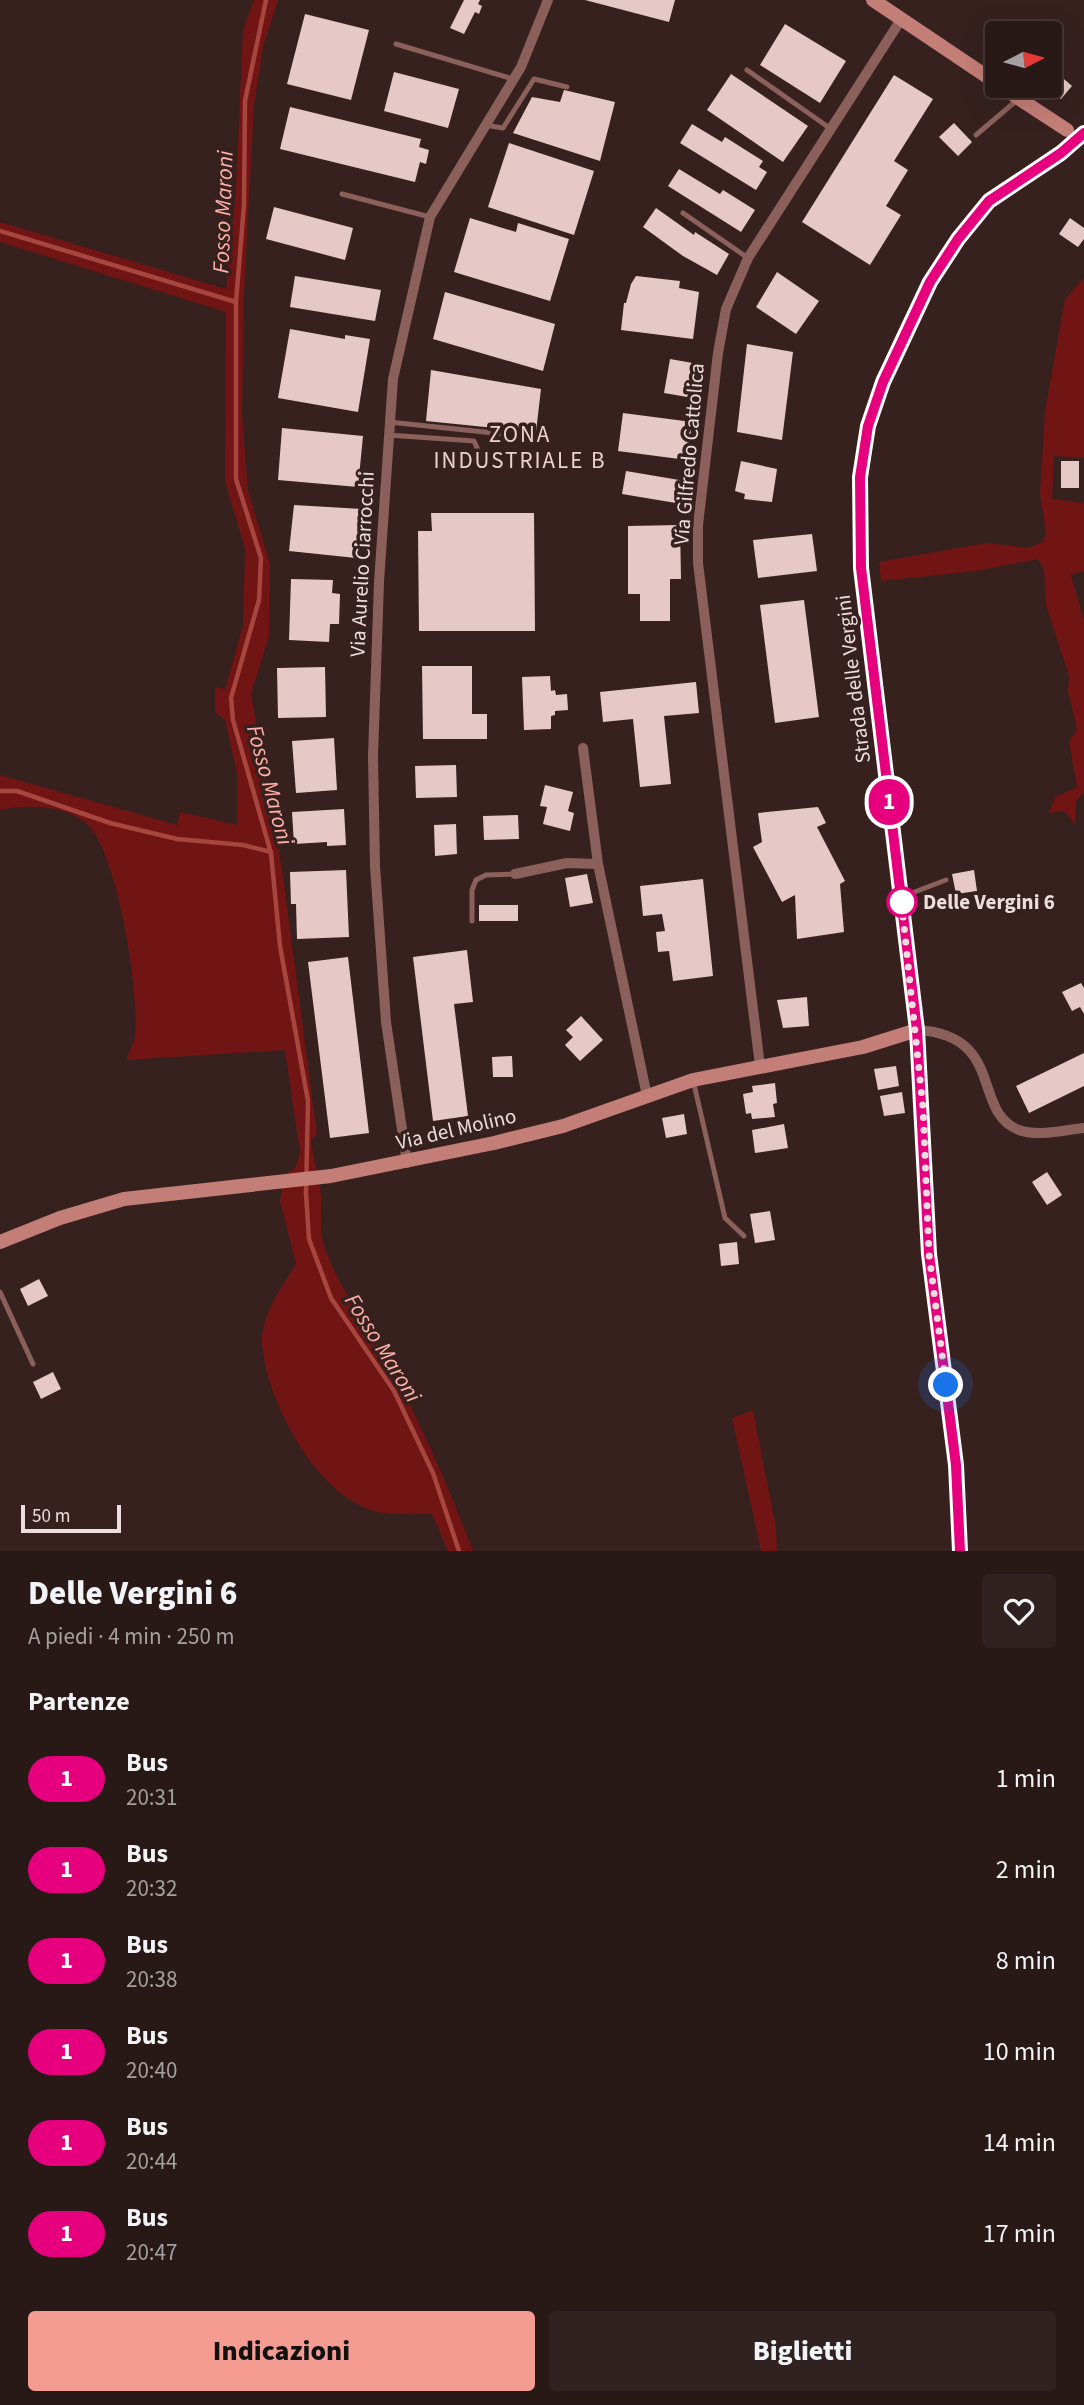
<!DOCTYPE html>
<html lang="it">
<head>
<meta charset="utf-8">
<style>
	:root { --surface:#281917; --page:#302220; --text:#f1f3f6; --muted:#a5a0a1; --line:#443836; --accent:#f59c92 }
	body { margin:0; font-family:"Source Sans 3",sans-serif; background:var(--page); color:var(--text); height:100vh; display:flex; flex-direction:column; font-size:26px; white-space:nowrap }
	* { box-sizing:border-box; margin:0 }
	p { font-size:23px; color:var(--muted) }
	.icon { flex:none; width:38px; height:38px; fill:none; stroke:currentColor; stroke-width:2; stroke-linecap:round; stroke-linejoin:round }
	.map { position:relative; height:1551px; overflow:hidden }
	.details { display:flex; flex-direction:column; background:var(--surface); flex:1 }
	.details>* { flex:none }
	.badge { padding:0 14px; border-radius:23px; font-size:24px; line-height:46px }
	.needle { width:46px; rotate:84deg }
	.controls { position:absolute; left:985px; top:21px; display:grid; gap:14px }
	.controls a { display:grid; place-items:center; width:77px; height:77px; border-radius:7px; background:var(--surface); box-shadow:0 7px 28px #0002,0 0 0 2px var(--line); font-size:35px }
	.scale { position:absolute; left:21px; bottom:18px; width:100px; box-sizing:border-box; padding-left:7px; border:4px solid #ecdedc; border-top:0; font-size:19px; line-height:24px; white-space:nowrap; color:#ecdedc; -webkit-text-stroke:5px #36211f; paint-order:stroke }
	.you { position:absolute; width:35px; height:35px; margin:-18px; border:5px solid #fff; border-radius:50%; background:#1a73e8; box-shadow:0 0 0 10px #1a73e833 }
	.map>.badge { position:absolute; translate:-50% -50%; box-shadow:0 0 0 4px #fff }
	h2 { padding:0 28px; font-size:26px; line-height:63px }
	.round { display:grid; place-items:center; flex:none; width:74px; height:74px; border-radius:7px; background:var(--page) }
	.headline { display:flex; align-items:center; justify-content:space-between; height:119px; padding:0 28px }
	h1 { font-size:33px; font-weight:800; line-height:52px }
	.primary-button { display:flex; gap:14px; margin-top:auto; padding:14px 28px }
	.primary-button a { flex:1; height:80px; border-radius:7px; background:var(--accent); color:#111; font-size:28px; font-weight:800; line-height:80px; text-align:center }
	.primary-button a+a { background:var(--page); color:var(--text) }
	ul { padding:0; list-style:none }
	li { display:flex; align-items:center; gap:21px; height:91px; padding:0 28px }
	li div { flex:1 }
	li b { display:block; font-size:26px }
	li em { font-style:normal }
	li .badge { min-width:77px; font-weight:700; text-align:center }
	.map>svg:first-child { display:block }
	.green { fill:#711414 }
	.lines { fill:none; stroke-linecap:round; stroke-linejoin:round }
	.stream { stroke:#a6463f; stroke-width:4.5 }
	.building { fill:#e6c9c6 }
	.lane { stroke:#8b605b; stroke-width:5 }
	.street { stroke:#8b605b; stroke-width:10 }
	.secondary { stroke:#c37e77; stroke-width:14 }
	.line-casing { stroke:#fff; stroke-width:16 }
	.line { stroke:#e6007e; stroke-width:10 }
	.walk { stroke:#ecdedc; stroke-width:7; stroke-dasharray:0 12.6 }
	.stop-dot { fill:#fff; stroke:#e6007e; stroke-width:3.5 }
	.labels { text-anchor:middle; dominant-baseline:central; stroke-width:7; stroke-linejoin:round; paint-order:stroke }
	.street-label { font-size:21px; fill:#ecdedc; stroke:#36211f }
	.stop-label { font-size:21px; font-weight:bold; fill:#ecdedc; stroke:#36211f; text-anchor:start }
	.water-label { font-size:23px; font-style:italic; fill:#ffafa6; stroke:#36211f }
	.neighbourhood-label { font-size:23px; letter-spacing:2px; fill:#eed1cd; stroke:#36211f }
</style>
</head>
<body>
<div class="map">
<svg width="1084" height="1551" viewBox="0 0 1084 1551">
	<rect width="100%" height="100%" fill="#36211f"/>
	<path class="green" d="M 254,0 L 278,0 L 263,48 L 254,104 L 244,295 L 242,415 L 248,490 L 270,564 L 269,636 L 251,694 L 282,869 L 317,1134 L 311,1140 C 313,1160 320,1177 321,1197 C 322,1213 319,1229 324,1245 C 338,1290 369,1325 390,1366 C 422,1426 449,1488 473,1551 L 448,1551 L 432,1514 C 415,1514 395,1515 378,1512 C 317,1498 266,1401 262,1343 C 261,1316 282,1286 296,1264 L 280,1201 L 285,1175 L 296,1167 L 300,1152 L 285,1050 L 126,1060 C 129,1052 134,1043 135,1035 C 140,995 117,850 87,824 C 65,804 26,804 0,810 L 0,775 L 177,825 L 180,812 L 237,825 L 237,773 L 225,720 L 215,712 L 215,687 L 225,689 L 243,626 L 245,548 L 225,482 L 226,312 L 0,242 L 0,222 L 226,289 L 236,189 L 243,30 Z
		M 1084,278 L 1084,458 L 1054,456 L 1052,499 L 1084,503 L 1084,571 L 1071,575 L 1084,621 L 1084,792 L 1076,802 L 1075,824 L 1064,811 L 1049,813 L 1055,797 L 1077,787 L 1069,742 L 1077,729 L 1068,691 L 1069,676 L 1046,605 L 1044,570 L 1038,559 L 976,571 L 881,581 L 879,562 L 987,543 L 1028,548 L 1042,542 L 1046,534 L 1040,493 L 1045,411 L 1065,299 Z
		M 753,1410 L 776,1528 L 777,1551 L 761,1551 L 732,1418 Z"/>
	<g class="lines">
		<path class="stream" d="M 266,0 L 245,101 L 244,205 L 236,302 L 236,479 L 261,558 L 259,600 L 231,698 L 233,720 L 271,853 L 280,946 L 308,1101 L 306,1194 L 309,1239 L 331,1298 L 394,1391 L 433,1473 L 459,1551
			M 0,231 L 236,302
			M 0,791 L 17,791 L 110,823 L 177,839 L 243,845 L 271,852"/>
	</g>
	<path class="building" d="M 464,0 L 480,0 L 478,4 L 482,6 L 479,14 L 475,12 L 464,34 L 450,28 Z
		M 585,0 L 675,0 L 669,22 Z
		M 305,14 L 369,30 L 351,100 L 287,84 Z
		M 785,24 L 846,61 L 820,103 L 760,65 Z
		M 394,72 L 459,89 L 448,128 L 384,111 Z
		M 1057,73 L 1072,86 L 1061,99 L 1044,86 L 1050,86 Z
		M 731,74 L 808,126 L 783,162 L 707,110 Z
		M 894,75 L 933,99 L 894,161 L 908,170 L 886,206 L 901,215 L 870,265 L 802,222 Z
		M 564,90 L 615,102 L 600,161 L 513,133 L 532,97 L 560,102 Z
		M 290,107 L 421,139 L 419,147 L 429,150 L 426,164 L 420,162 L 415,182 L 280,149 Z
		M 954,123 L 972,142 L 958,156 L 939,137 Z
		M 692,124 L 722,142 L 725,137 L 763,161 L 759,167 L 767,172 L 756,190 L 680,143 Z
		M 509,143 L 594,171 L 574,235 L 488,207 Z
		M 679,169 L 720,194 L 723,190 L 755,210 L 741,232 L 668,186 Z
		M 274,207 L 353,228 L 345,260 L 266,239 Z
		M 656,208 L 694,235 L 695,232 L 729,254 L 717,275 L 683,256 L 643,227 Z
		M 470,218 L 516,232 L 518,223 L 569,239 L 550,301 L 454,272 Z
		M 1070,218 L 1084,228 L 1084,239 L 1078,247 L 1059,234 Z
		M 777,272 L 819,301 L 796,334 L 756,307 Z
		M 295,276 L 381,290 L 375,321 L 290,307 Z
		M 636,276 L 680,281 L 679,288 L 699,292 L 693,339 L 621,330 L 624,303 L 626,303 L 631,284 Z
		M 445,292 L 555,324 L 543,371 L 433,339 Z
		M 290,329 L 345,339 L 345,335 L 370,339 L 358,412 L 278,398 Z
		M 747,344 L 793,352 L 782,440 L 737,432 Z
		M 670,359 L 704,365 L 701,384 L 696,384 L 693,398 L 664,393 Z
		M 431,370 L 541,389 L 536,432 L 426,421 Z
		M 623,413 L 692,422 L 687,460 L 618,451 Z
		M 282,428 L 363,436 L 358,487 L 278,480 Z
		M 741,461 L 777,469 L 772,502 L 744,499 L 745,494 L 735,491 Z
		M 1061,461 L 1079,461 L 1079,488 L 1061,488 Z
		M 626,471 L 685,481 L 682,504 L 622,494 Z
		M 294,505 L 362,509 L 356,558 L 289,551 Z
		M 431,513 L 534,513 L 535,631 L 419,631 L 418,531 L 432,531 Z
		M 680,525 L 681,579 L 670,579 L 670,621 L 640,621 L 640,594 L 628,594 L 628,526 Z
		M 812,534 L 817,571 L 758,578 L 753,540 Z
		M 291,579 L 333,580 L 332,593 L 340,594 L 339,624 L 330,624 L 329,642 L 289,640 Z
		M 804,600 L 819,717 L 775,723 L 760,605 Z
		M 422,666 L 472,666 L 472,714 L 487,714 L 487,739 L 423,739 Z
		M 325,667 L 326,717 L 278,718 L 277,668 Z
		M 550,676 L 551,691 L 555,690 L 556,695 L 567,694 L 568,710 L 555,711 L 555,715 L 551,716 L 551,729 L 524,730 L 522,677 Z
		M 696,682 L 699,713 L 664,716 L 671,784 L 640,787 L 633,719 L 603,722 L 600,692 Z
		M 334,738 L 337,790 L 296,793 L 292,741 Z
		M 456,765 L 457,797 L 416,798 L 415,766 Z
		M 545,785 L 573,792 L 568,811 L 574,813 L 570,831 L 543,824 L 547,807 L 540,806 Z
		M 818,807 L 826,823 L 817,827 L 845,881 L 840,884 L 844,932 L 797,939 L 795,895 L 782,902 L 753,847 L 762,842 L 758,813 Z
		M 344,809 L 346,845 L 327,846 L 327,842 L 294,844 L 292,812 Z
		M 518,815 L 519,839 L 484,840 L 483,816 Z
		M 456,824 L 457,854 L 435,856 L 434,825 Z
		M 346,870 L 349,937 L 297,939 L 296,904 L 291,904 L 290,872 Z
		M 974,870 L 977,891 L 956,894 L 952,874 Z
		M 587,874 L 593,903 L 570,907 L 565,878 Z
		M 703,879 L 713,976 L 673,981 L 669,951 L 658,952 L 656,932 L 665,931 L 662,914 L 643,916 L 640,886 Z
		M 479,905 L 518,905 L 518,921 L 479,921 Z
		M 467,950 L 473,1002 L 454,1004 L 468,1116 L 433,1121 L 413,957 Z
		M 348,957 L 369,1133 L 330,1138 L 308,962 Z
		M 1081,983 L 1084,988 L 1084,1014 L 1080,1007 L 1072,1011 L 1062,992 Z
		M 807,997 L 809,1026 L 783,1028 L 777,1000 Z
		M 581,1016 L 603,1040 L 580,1061 L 565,1045 L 573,1037 L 566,1030 Z
		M 1084,1053 L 1084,1086 L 1029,1113 L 1016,1086 Z
		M 512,1056 L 513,1077 L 493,1077 L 492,1057 Z
		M 896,1066 L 899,1086 L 878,1090 L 874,1069 Z
		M 775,1083 L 777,1103 L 773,1104 L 775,1117 L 752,1119 L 751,1113 L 746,1114 L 743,1094 L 753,1092 L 752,1086 Z
		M 902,1092 L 905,1113 L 884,1116 L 880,1096 Z
		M 684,1114 L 687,1134 L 666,1138 L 662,1118 Z
		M 784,1124 L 788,1148 L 755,1153 L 752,1130 Z
		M 1047,1172 L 1062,1195 L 1047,1205 L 1032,1182 Z
		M 770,1211 L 775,1240 L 755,1243 L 750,1214 Z
		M 737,1242 L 739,1264 L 721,1266 L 719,1244 Z
		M 39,1279 L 48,1296 L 28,1306 L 20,1289 Z
		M 53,1372 L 61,1389 L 41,1399 L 33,1382 Z"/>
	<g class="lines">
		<path class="lane" d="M 396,44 L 513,79
			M 747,70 L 831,129
			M 485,125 L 503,128 L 534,79 L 567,87
			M 976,135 L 1016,101
			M 342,194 L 430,217
			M 683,213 L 748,258
			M 389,422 L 503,434
			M 388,435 L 474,441 L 481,457
			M 904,896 L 946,880
			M 472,921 L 472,890 L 476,880 L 486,875 L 515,874
			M 693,1080 L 725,1218 L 744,1236
			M 0,1292 L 33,1364"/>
		<path class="street" d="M 583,748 L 598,864 L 647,1096
			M 515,874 L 567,863 L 598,864
			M 917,1030 C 1006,1035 971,1112 1019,1130 C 1038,1137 1064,1130 1084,1128
			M 760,1066 L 698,563 L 698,525 L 718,353 L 726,309 L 748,258 L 902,18
			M 407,1163 L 386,1022 L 375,866 L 373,756 L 379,582 L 393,379 L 430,217 L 521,67 L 548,0"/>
		<path class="secondary" d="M 873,0 L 998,84
			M 1000,86 L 1067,130
			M 0,1242 L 60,1218 L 124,1199 L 331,1176 L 494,1143 L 563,1126 L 693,1080 L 863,1047 L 917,1030
			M 960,1551 L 956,1465 L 929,1253 L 917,1030 L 861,568 L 861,477 L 868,426 L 883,382 L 930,282 L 958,239 L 989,201 L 1061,153 L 1084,133"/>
	</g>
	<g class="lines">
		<defs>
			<path id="line" d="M 960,1551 L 956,1465 L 929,1254 L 917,1030 L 861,568 L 860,477 L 868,426 L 883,382 L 930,282 L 958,239 L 989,201 L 1061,153 L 1084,133"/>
		</defs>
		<use href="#line" class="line-casing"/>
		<use href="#line" class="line"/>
		<path class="walk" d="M 902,902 L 901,897 L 923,1108 L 929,1254 L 946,1385"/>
	</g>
	<circle class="stop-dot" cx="902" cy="902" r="14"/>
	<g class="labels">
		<g class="street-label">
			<text transform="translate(689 454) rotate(-85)">Via Gilfredo Cattolica</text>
			<text transform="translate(362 564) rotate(-87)">Via Aurelio Ciarrocchi</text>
			<text transform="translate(853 679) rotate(-97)">Strada delle Vergini</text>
			<text transform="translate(456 1129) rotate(-13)">Via del Molino</text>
		</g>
		<g class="stop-label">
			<text x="923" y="902">Delle Vergini 6</text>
		</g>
		<g class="water-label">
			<text transform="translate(223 212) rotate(-88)">Fosso Maroni</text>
			<text transform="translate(270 785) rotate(75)">Fosso Maroni</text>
			<text transform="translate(383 1348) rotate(58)">Fosso Maroni</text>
		</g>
		<g class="neighbourhood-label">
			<text x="520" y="434">ZONA<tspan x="520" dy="26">INDUSTRIALE B</tspan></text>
		</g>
	</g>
</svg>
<div class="controls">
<a><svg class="needle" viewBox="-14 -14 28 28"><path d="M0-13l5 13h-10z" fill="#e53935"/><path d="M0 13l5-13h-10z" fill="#a5a0a1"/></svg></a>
</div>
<div class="scale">50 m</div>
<div class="you" style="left:946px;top:1385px"></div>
<b class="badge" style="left:889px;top:802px;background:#e6007e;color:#fff">1</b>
</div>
<section class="details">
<div class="headline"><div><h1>Delle Vergini 6</h1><p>A piedi · 4 min · 250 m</p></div><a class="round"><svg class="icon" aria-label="heart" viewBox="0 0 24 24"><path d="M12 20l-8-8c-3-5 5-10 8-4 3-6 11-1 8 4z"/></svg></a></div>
<h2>Partenze</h2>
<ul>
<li><span class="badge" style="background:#e6007e;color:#fff">1</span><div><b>Bus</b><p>20:31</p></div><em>1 min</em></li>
<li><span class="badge" style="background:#e6007e;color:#fff">1</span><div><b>Bus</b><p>20:32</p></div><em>2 min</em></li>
<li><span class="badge" style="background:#e6007e;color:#fff">1</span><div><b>Bus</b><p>20:38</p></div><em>8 min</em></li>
<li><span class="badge" style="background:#e6007e;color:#fff">1</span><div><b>Bus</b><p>20:40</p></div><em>10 min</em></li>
<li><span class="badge" style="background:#e6007e;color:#fff">1</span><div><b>Bus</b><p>20:44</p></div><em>14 min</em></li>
<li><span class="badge" style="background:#e6007e;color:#fff">1</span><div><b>Bus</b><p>20:47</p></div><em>17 min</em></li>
</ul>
<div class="primary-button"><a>Indicazioni</a><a>Biglietti</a></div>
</section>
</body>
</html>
